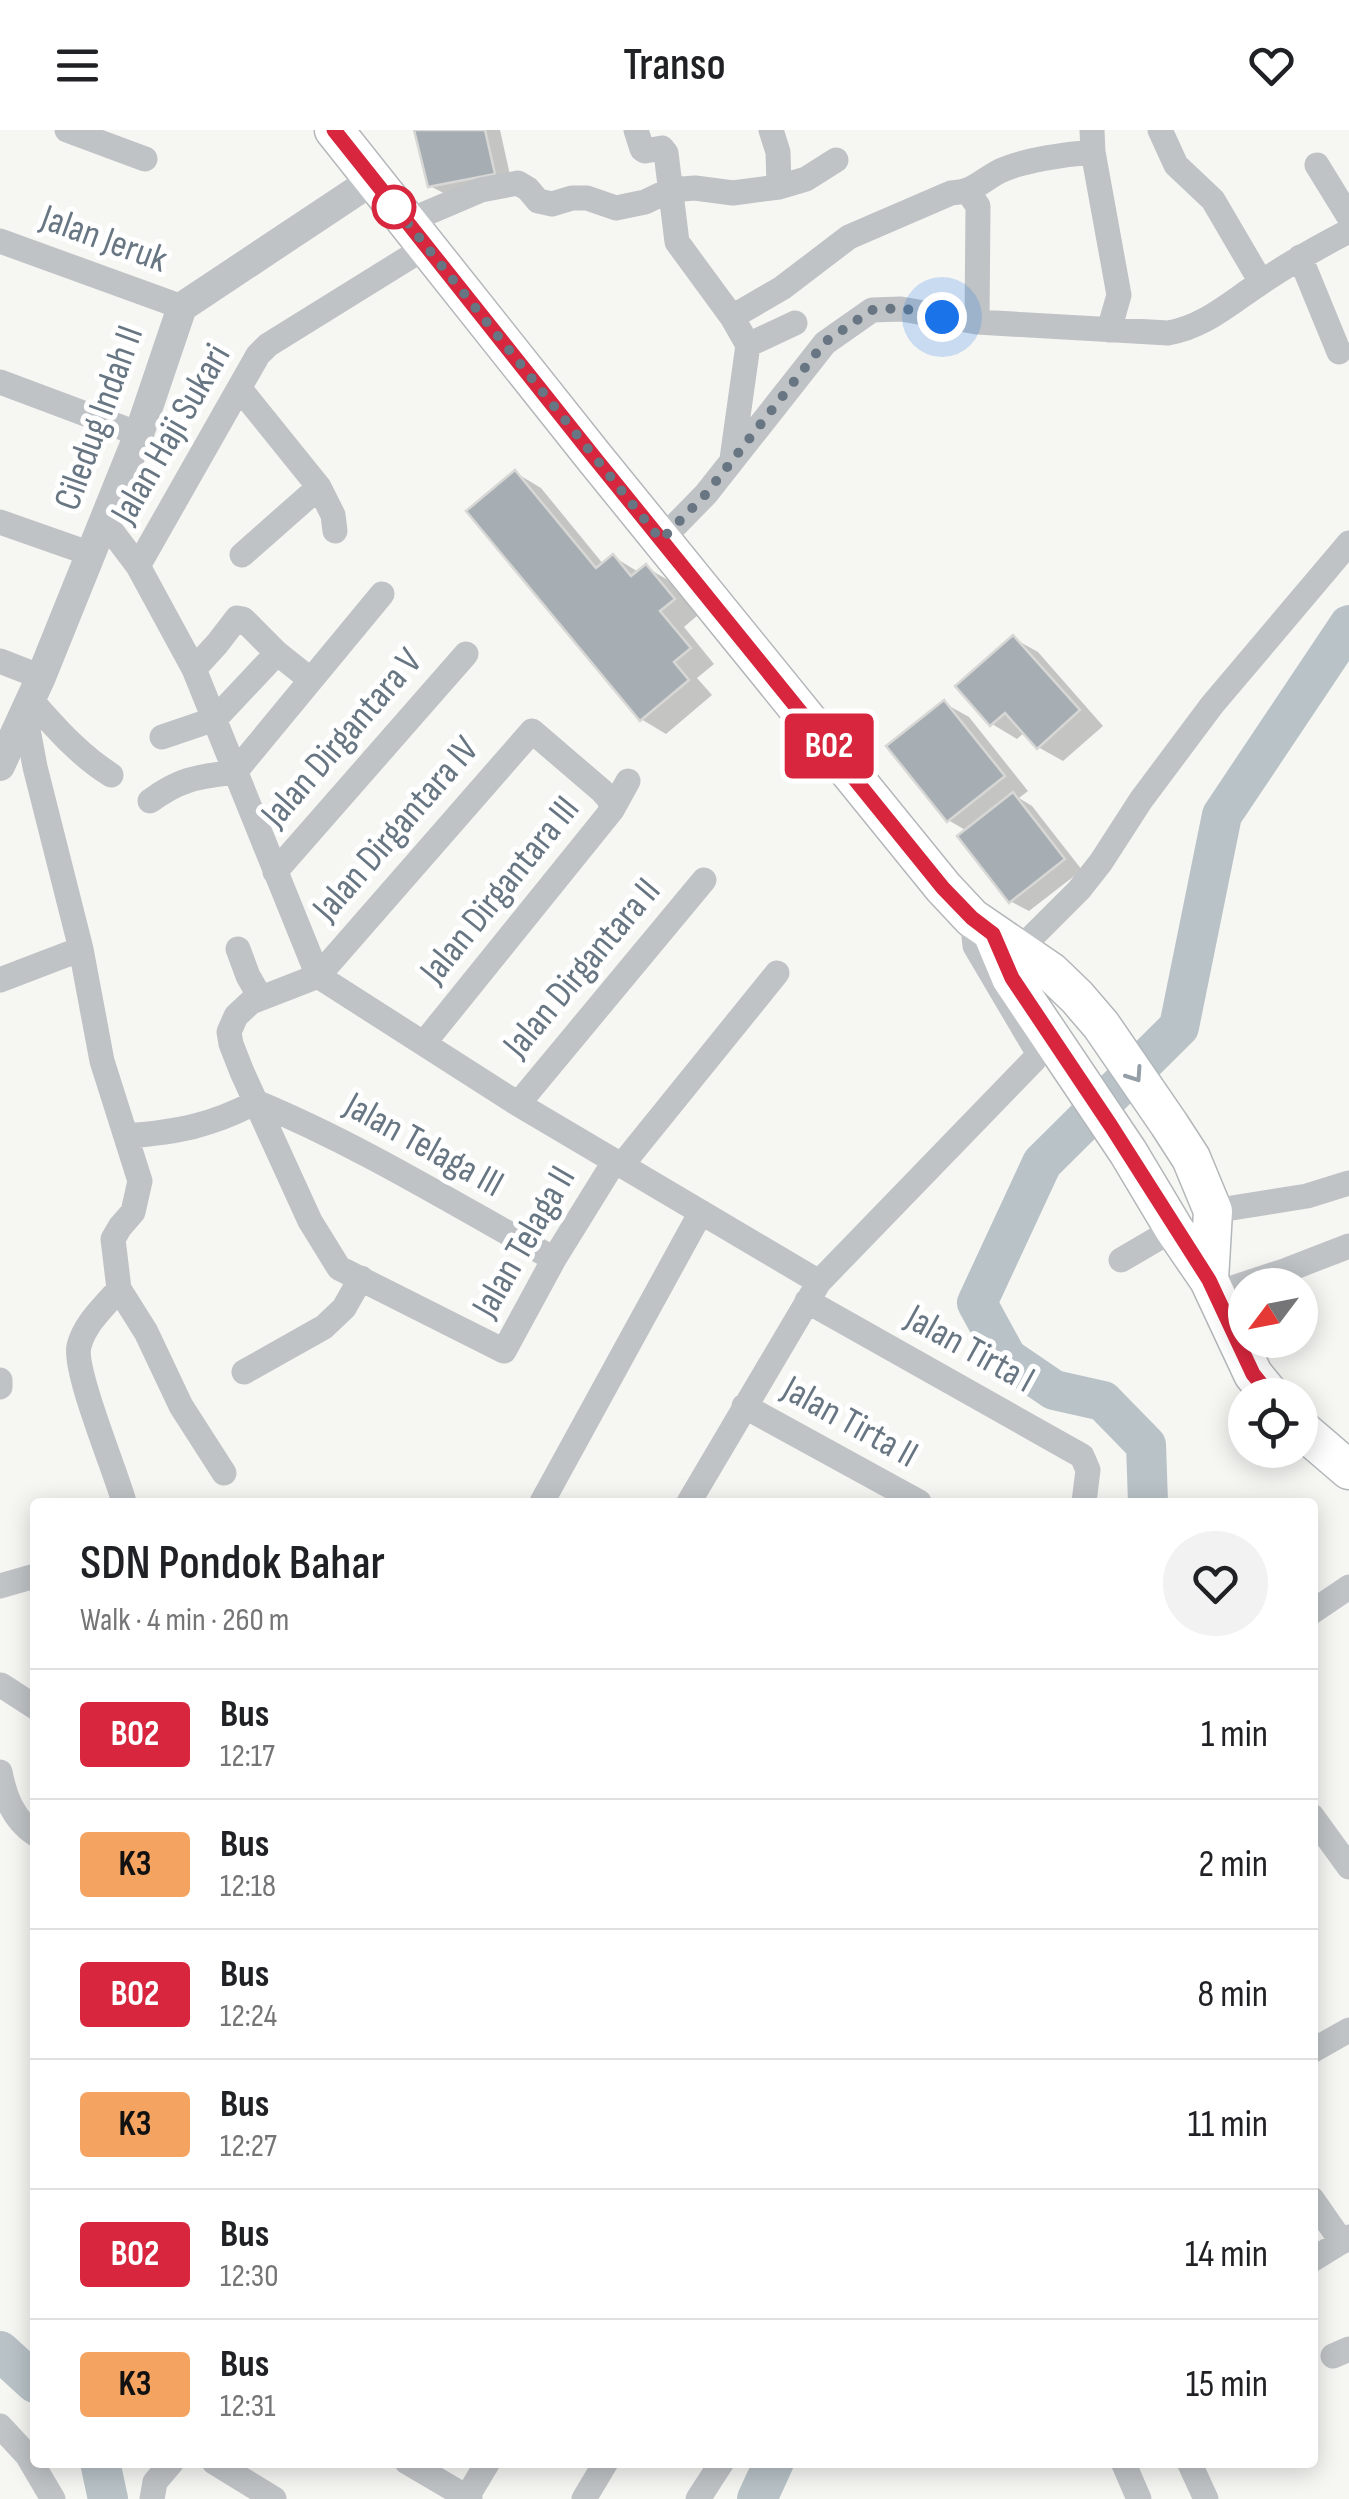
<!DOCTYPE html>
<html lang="en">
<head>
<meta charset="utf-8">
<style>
	:root { --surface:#fff; --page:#f2f2f2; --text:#202124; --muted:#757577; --line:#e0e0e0 }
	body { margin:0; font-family:"Sofia Sans Condensed",sans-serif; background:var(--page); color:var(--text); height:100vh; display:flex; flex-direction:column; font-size:38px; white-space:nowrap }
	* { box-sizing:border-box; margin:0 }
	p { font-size:32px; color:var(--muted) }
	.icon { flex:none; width:55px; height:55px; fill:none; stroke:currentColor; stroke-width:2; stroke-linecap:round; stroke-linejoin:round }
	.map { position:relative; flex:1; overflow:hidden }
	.panel { position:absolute; left:30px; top:1368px; width:1288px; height:970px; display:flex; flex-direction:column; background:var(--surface); border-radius:10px; box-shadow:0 5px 25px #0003 }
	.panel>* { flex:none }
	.badge { padding:0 20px; border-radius:8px; font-size:35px; line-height:65px }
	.needle { width:65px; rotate:238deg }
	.buttons { position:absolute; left:1228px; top:1138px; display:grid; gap:20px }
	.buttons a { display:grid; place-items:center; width:90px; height:90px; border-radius:50%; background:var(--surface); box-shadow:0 5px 25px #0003; font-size:50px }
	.you { position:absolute; width:50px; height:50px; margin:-25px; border:8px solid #fff; border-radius:50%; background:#1a73e8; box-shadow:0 0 0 15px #1a73e833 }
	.map>.badge { position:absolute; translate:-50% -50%; box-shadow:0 0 0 5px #fff }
	.round { display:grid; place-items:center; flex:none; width:105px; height:105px; border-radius:52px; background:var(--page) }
	.headline { display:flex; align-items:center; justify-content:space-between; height:170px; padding:0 50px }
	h1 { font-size:48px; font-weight:600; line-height:75px }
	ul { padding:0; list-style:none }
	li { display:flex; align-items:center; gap:30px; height:130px; padding:0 50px; border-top:2px solid var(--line) }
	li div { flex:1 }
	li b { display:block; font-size:38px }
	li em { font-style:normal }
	li .badge { min-width:110px; font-weight:700; text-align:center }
	header { display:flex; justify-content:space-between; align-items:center; height:130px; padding:0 50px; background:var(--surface); font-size:45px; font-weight:600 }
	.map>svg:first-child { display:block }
	.shadow { fill:#0003 }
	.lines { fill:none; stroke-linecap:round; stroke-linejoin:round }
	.river { stroke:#b8c2c7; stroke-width:40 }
	.building { fill:#a7aeb3; stroke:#d7d7d5; stroke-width:2.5 }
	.primary-casing { stroke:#b3b7ba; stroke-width:41 }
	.minor { stroke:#bfc3c6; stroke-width:25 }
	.tertiary { stroke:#bfc3c6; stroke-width:30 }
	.primary { stroke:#fff; stroke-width:38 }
	.oneway { stroke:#959fa8 }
	.line-casing { stroke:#fff; stroke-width:22 }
	.line { stroke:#d7263d; stroke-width:15 }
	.walk { stroke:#677682; stroke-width:10; stroke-dasharray:0 18 }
	.stop-dot { fill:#fff; stroke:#d7263d; stroke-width:5 }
	.labels { text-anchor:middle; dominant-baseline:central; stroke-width:10; stroke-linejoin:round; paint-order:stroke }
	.street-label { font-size:38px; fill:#677682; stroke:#fff }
</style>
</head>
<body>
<header><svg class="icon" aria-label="menu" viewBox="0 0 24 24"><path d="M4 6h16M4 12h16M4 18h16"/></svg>Transo<svg class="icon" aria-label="heart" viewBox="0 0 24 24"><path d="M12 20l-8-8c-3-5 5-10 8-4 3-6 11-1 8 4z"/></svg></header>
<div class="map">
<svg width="1349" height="2369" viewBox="0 0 1349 2369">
	<rect width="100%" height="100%" fill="#f6f6f3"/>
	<path class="shadow" d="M 417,0 L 500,0 L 512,54 L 449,66 L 430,56 Z
		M 516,343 L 541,358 L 604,435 L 614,427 L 640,443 L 646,437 L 671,452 L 698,485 L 684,497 L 714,534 L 697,548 L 712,565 L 666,604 L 641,589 Z
		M 1013,508 L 1038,522 L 1103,596 L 1063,631 L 1038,617 L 1025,602 L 1017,609 L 992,594 L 958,556 Z
		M 944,573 L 969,587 L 1028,661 L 1019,668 L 1032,676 L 1082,740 L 1029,781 L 1010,771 L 967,701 L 948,690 Z"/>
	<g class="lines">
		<path class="river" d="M 1148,1372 L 1146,1315 L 1103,1271 L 1054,1260 L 1007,1228 L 977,1173 L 1042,1033 L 1179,897 L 1222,685 L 1349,495
			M 0,2221 L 35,2253
			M 100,2332 L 108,2369
			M 757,2369 L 774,2332"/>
	</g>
	<path class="building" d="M 414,0 L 485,0 L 495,44 L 428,57 Z
		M 515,340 L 596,438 L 613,424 L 631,446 L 646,434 L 675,469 L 660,481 L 691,518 L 674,532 L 689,550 L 640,591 L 466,381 Z
		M 1013,505 L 1080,580 L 1037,619 L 1005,583 L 990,596 L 955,556 Z
		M 944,570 L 1005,646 L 947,692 L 886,616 Z
		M 1013,662 L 1065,729 L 1009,773 L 957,706 Z"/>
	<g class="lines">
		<defs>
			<path id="primary" d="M 334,0 L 594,327 L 943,757 L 972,788 L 1051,842 L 1077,867 L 1101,895 L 1169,994 L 1191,1028 L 1213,1081 L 1209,1150
				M 993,805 L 1011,848 L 1128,1022 L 1174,1099 L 1209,1150 L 1253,1244 L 1270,1265
				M 1300,1298 L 1349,1340"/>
		</defs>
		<use href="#primary" class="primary-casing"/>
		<path class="minor" d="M 67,0 L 145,29
			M 636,0 L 642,19 L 645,21 L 662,18 L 666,23 L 677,112 L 732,187 L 748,215 L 732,329
			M 771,0 L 778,22 L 779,57
			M 1092,0 L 1093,22 L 1119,165 L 1109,200
			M 1160,0 L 1176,35 L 1213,70 L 1261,152
			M 1317,35 L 1349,87
			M 968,62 L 978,76 L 977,192
			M 406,92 L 481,60 L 518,53 L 528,59 L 538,71 L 543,72 L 552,74 L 572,68 L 587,68 L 616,78 L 645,72 L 670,60 L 695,58 L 733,63 L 779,57 L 806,49 L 836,30
			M 0,111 L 182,177
			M 1300,127 L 1339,222
			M 732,187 L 782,158 L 849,107 L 951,63 C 976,61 979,52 1000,41 C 1023,30 1067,24 1093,22
			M 748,215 L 795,193
			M 0,252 L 139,304
			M 240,259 L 319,357 L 333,385 L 335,401
			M 104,391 L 138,436 L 194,539 L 318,846 L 518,974 L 819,1152
			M 0,392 L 91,424
			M 661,410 L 706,364 L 825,213 L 872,180 L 901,179 L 977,192 L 1168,203 C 1204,197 1230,173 1259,154 C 1288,134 1318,117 1349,101
			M 242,425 L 319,357
			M 138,436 L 258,225 L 268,215 L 426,117
			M 0,531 L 41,547
			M 194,539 L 217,514 L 237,488 L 243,489 L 277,523 L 311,550
			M 31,570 C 56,598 79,625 111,645
			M 25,583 L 35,637 L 81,819 L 102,931 L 140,1051 L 133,1082 L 120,1097 L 113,1109 L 119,1159 C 104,1177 85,1193 79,1216 C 73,1240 116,1342 124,1372
			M 162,607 L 215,589 L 277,523
			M 150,671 C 181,648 198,647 235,642 L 382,464
			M 612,680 L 609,669 L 602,661 L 532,601 L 318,846 L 251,872 L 236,886 L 229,902 L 231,914 L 242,942 L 310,1091 L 339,1138 L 504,1221 L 554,1129 L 614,1032
			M 275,742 L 466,524
			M 238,819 L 248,846 L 260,867
			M 1018,821 L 1079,760 L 1101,732 L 1141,670 L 1212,575 L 1349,413
			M 0,850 L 81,819
			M 424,913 L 612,680 L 628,651
			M 256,972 C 360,1015 456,1075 554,1129
			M 518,974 L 704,750
			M 127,1006 C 177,1002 211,996 256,972
			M 621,1036 L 777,843
			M 1213,1081 L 1307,1066 L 1349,1053
			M 1121,1130 L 1174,1099
			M 119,1159 L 146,1202 L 181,1276 L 224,1343
			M 1214,1164 L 1287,1140 L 1349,1116
			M 807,1171 L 1082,1326 L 1088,1340 L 1084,1372
			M 244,1242 L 324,1197 L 344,1178 L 361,1148
			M 0,1250 L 0,1257
			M 744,1276 L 919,1372
			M 542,1372 L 701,1082
			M 689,1372 L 819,1152 L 1034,930 L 1037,921 L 975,816 L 972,788
			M 0,1456 L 35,1446
			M 1312,1482 L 1349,1457
			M 1,1555 L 35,1577
			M 0,1642 C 5,1667 13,1689 35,1704
			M 1312,1686 L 1349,1737
			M 1312,1921 L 1349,1900
			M 1312,2069 L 1342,2112
			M 1312,2130 L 1349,2107
			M 1333,2226 L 1349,2219
			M 0,2296 L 27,2325 L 53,2369
			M 214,2332 L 274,2369
			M 407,2332 L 470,2369
			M 1123,2332 L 1139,2369
			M 1189,2332 L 1206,2369
			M 467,2367 L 488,2332
			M 152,2369 L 155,2352 L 172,2332
			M 584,2369 L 606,2332
			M 698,2369 L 722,2332"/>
		<path class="tertiary" d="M 0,636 L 41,547 L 139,304 L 182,177 L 373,50"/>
		<use href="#primary" class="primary"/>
	</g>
	<defs><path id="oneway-chevron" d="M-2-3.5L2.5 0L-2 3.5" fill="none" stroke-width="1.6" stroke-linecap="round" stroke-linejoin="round" transform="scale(2.5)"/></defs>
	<use class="oneway" href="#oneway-chevron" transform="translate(1135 945) rotate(56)"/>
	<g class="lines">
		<defs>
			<path id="line" d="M 334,0 L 594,327 L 943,758 L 972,788 L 993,804 L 1012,848 L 1111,996 L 1209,1150 L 1253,1244 L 1270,1265"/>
		</defs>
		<use href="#line" class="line-casing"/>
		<use href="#line" class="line"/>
		<path class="walk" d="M 394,77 L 390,71 L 661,410 L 706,364 L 825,212 L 872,180 L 901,178 L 942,187"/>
	</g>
	<circle class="stop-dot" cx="394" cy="77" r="20"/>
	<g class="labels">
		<g class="street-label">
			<text transform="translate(104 109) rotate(20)">Jalan Jeruk</text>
			<text transform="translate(99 288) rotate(-70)">Ciledug Indah II</text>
			<text transform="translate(171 304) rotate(-60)">Jalan Haji Sukari</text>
			<text transform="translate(342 608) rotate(-49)">Jalan Dirgantara V</text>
			<text transform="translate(396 699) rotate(-49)">Jalan Dirgantara IV</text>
			<text transform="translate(500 760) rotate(-51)">Jalan Dirgantara III</text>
			<text transform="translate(582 838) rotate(-50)">Jalan Dirgantara II</text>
			<text transform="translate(424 1015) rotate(29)">Jalan Telaga III</text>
			<text transform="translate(524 1112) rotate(-60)">Jalan Telaga II</text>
			<text transform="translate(970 1219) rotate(29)">Jalan Tirta I</text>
			<text transform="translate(850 1292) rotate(29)">Jalan Tirta II</text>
		</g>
	</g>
</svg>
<div class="buttons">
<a><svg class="needle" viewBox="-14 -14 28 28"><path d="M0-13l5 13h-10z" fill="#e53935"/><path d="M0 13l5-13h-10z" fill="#757577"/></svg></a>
<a><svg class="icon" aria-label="locate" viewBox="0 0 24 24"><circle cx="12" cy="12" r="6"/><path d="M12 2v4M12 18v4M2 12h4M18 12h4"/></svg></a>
</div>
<div class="you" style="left:942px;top:187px"></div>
<b class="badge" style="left:829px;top:616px;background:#d7263d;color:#fff">B02</b>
<section class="panel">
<div class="headline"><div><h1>SDN Pondok Bahar</h1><p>Walk · 4 min · 260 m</p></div><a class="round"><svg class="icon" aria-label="heart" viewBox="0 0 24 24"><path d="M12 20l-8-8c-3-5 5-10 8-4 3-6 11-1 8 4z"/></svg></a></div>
<ul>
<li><span class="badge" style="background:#d7263d;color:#fff">B02</span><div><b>Bus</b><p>12:17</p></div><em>1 min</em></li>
<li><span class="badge" style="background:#f4a460;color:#111">K3</span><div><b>Bus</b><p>12:18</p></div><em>2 min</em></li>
<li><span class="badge" style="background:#d7263d;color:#fff">B02</span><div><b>Bus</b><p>12:24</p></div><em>8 min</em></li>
<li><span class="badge" style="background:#f4a460;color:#111">K3</span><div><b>Bus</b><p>12:27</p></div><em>11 min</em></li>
<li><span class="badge" style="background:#d7263d;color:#fff">B02</span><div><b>Bus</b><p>12:30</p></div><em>14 min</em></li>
<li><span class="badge" style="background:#f4a460;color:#111">K3</span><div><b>Bus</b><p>12:31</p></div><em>15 min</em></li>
</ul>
</section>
</div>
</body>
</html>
